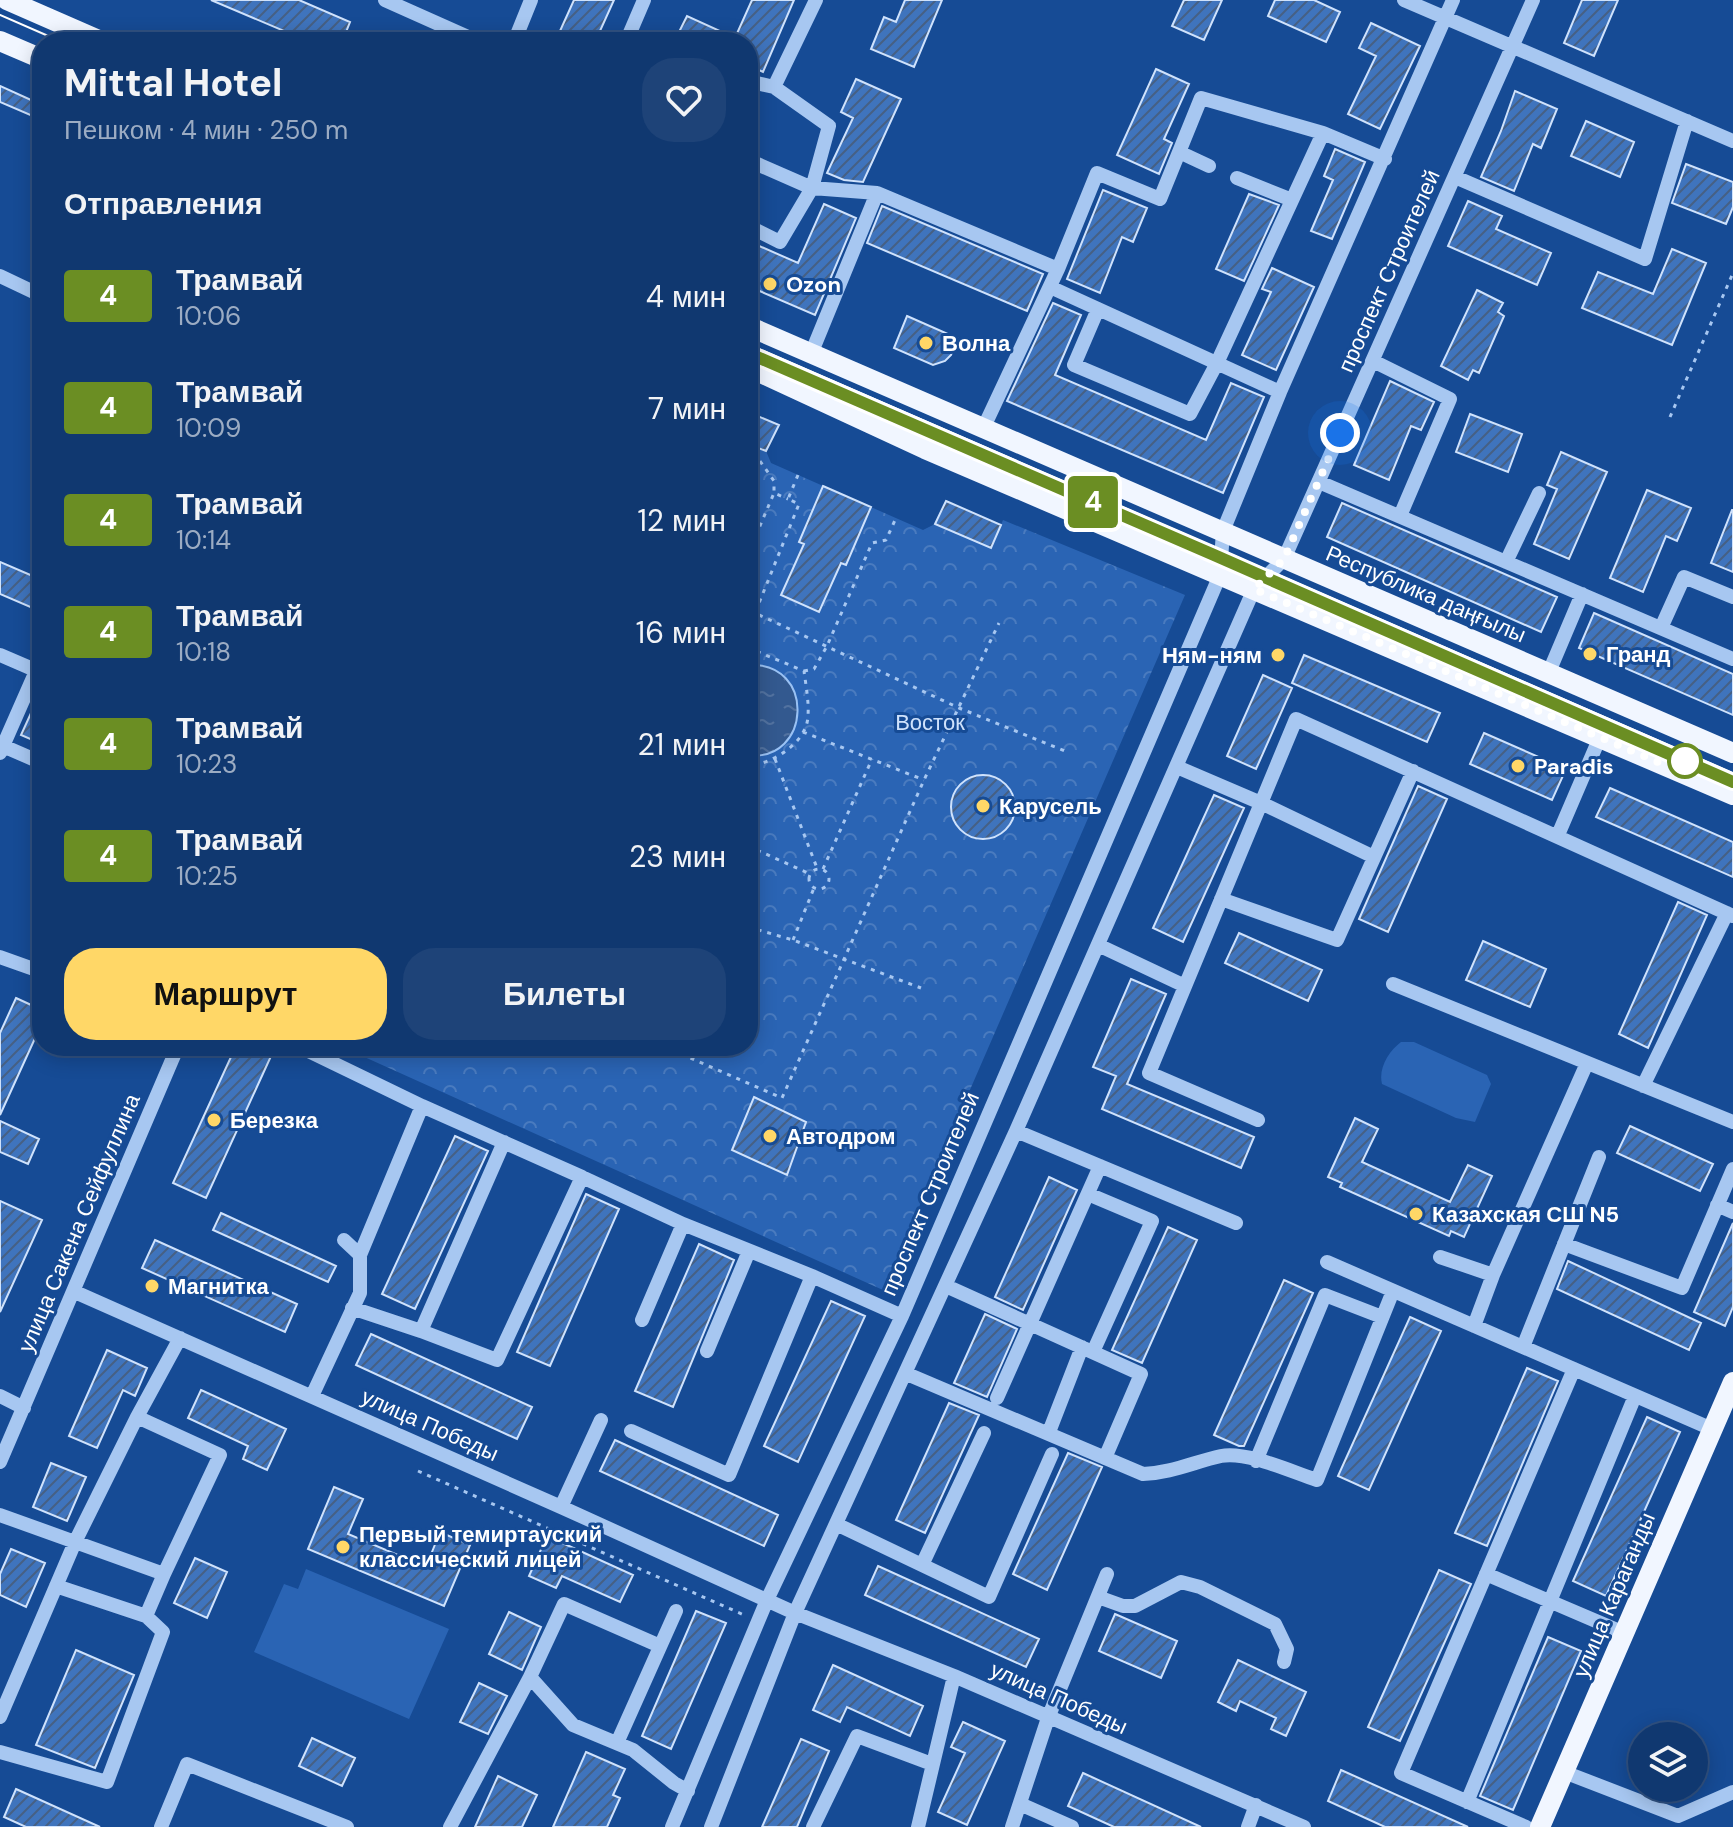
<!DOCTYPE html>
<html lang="ru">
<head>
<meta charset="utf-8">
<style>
	:root { --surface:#103870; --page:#1e4378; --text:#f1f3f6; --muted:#9cacc3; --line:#305283; --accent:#ffd767 }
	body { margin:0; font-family:"DM Sans",sans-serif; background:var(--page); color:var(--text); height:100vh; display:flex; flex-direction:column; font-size:30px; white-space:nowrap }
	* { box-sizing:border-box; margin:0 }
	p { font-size:26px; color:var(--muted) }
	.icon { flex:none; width:44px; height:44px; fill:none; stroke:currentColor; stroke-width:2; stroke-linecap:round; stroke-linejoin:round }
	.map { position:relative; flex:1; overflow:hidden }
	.panel { position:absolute; left:32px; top:32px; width:726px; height:1024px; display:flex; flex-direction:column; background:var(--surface); border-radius:32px; box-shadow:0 4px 20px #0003,0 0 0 2px var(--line) }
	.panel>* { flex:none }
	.badge { padding:0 16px; border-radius:6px; font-size:28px; line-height:52px }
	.tools { position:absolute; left:1628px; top:1722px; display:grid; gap:16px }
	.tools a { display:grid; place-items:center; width:80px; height:80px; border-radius:50%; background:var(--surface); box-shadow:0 4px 20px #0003,0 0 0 2px var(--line); font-size:40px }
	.you { position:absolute; width:40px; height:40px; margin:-20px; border:6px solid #fff; border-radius:50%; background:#1a73e8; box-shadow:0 0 0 12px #1a73e833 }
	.map>.badge { position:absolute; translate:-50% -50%; box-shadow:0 0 0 4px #fff }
	h2 { padding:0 32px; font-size:30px; line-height:72px }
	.round { display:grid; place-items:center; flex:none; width:84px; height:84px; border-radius:32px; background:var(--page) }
	.head { display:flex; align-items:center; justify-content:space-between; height:136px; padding:0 32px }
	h1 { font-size:38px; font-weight:800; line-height:60px }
	.button { display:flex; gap:16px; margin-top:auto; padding:16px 32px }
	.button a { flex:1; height:92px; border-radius:32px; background:var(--accent); color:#111; font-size:32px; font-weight:800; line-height:92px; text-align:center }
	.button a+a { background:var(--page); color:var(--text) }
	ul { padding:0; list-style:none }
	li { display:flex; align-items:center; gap:24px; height:112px; padding:0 32px }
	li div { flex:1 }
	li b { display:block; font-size:30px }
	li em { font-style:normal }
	li .badge { min-width:88px; font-weight:700; text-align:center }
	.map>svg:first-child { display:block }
	.park { fill:url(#park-crowns) }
	.pitch { fill:#2a64b4 }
	.water { fill:url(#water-ripples); stroke:#9ac2f4; stroke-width:2 }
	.building { fill:url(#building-hatch); stroke:#cfe2fc; stroke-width:2 }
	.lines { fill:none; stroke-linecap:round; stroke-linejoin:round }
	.path { stroke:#a7c7f1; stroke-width:3; stroke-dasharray:4 6; stroke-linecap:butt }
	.minor { stroke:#a7c7f1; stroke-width:14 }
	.major { stroke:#f1f6ff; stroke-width:20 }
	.tram { stroke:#fff; stroke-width:2 }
	.line-casing { stroke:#fff; stroke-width:18 }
	.line { stroke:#6b8e23; stroke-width:12 }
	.walk { stroke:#fff; stroke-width:8; stroke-dasharray:0 14.4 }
	.poi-dot { fill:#ffd767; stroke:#164b95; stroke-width:3 }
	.stop-dot { fill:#fff; stroke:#6b8e23; stroke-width:4 }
	.labels { text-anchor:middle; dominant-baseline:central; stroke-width:6; stroke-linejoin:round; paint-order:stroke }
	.street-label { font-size:22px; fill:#fff; stroke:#164b95 }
	.poi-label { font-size:22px; font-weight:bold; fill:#fff; stroke:#164b95; text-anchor:start }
	.park-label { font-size:22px; fill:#cfe2fc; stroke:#164b95 }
</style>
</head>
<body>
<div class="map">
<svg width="1733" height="1827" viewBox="0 0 1733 1827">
	<defs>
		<pattern id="park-crowns" width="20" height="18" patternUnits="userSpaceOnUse" patternTransform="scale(2)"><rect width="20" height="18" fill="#2a64b4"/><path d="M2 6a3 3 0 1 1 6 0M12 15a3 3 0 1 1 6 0" fill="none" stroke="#4a7bbf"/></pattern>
		<pattern id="water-ripples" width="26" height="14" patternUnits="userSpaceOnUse" patternTransform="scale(2)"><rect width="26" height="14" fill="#33598f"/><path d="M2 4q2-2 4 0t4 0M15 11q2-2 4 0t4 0" fill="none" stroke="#5272a0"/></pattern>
		<pattern id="building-hatch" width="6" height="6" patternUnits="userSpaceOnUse" patternTransform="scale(2)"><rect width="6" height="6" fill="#3f74bd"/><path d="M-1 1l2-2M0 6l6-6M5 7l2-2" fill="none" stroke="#466084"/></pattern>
	</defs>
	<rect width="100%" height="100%" fill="#164b95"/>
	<path class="park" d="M 748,444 L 766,451 L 771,463 L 923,530 L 935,524 L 991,548 L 1003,520 L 1185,595 L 883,1290 L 340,1046 L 748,1046 Z"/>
	<path class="pitch" d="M 1401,1042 L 1414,1042 L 1487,1075 L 1491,1084 L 1475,1122 L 1456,1118 L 1382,1084 C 1378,1068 1389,1051 1401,1042 Z
		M 306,1569 L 449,1629 L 409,1719 L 254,1652 L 284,1584 L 298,1589 Z"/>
	<path class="water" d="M 748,665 C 817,661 811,763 748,755 Z"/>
	<path class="building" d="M 211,0 L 299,0 L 350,22 L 342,42 L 310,42 Z
		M 574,0 L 614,0 L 595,42 L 555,42 Z
		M 752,0 L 794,0 L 763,72 L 748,65 L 748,42 L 674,42 L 687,16 L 735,38 Z
		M 905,0 L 942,0 L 914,67 L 871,49 L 884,17 L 896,22 Z
		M 1184,0 L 1222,0 L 1204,40 L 1172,26 Z
		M 1275,0 L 1314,0 L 1340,12 L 1326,42 L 1268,16 Z
		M 1582,0 L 1618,0 L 1594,56 L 1564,43 Z
		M 1371,23 L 1420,46 L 1380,129 L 1348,114 L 1376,56 L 1359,48 Z
		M 1156,69 L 1189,84 L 1164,139 L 1172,143 L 1159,174 L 1117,155 Z
		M 856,79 L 901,99 L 863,182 L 844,180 L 827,173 L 853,118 L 841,112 Z
		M 0,86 L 42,105 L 42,120 L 0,102 Z
		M 1515,91 L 1557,109 L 1541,148 L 1533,144 L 1514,191 L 1481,177 L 1501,131 Z
		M 1586,121 L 1634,142 L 1620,177 L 1571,156 Z
		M 1335,149 L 1365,162 L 1332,239 L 1311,231 L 1333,180 L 1324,176 Z
		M 1686,164 L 1733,182 L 1733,207 L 1726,224 L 1672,203 Z
		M 1103,190 L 1147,208 L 1133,242 L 1122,237 L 1100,293 L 1067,279 Z
		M 1249,194 L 1279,205 L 1244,281 L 1216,269 Z
		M 1468,201 L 1502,216 L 1496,229 L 1551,253 L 1537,285 L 1448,246 Z
		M 824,204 L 856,218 L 815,315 L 748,286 L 748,241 L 798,263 Z
		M 882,206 L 1043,274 L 1027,311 L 867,243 Z
		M 1672,249 L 1706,263 L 1672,345 L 1582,308 L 1598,272 L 1653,294 Z
		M 1272,268 L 1314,287 L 1276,370 L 1242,355 L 1271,292 L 1262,289 Z
		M 1477,290 L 1503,303 L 1498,312 L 1504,316 L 1479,373 L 1473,370 L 1468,380 L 1441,366 Z
		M 1053,303 L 1081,315 L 1055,375 L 1206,440 L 1231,383 L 1264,397 L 1223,493 L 1007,401 Z
		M 907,316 L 957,338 L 951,355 L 945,361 L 933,365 L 894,348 Z
		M 1390,381 L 1434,402 L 1421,430 L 1411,426 L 1389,480 L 1354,465 Z
		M 748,412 L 779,425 L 766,451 L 748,444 Z
		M 1470,414 L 1522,434 L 1508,472 L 1456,452 Z
		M 1561,452 L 1607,472 L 1569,559 L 1534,544 L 1557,489 L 1547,485 Z
		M 823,486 L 871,507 L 846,565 L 841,563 L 819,612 L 781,595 L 804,544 L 799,542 Z
		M 1647,490 L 1691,508 L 1677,541 L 1666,536 L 1643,592 L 1610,578 Z
		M 946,501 L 1001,525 L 991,548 L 935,524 Z
		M 1342,503 L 1557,597 L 1541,632 L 1327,537 Z
		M 1732,510 L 1733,510 L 1733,572 L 1711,563 Z
		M 0,562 L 42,580 L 42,612 L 0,594 Z
		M 1594,613 L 1733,674 L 1733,715 L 1579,648 Z
		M 1304,655 L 1440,713 L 1427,742 L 1292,683 Z
		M 1263,675 L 1292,688 L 1256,769 L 1227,756 Z
		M 42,689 L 42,744 L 21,735 Z
		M 1484,733 L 1566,769 L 1552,800 L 1470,764 Z
		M951 807a32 32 0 1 1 64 0a32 32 0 1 1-64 0Z
		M 1418,786 L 1447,799 L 1388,932 L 1359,919 Z
		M 1610,788 L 1733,842 L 1733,877 L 1596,817 Z
		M 1214,795 L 1244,808 L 1183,942 L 1153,928 Z
		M 1678,902 L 1707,915 L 1648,1048 L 1619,1034 Z
		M 1239,933 L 1322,970 L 1308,1001 L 1225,963 Z
		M 1483,941 L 1546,969 L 1530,1007 L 1466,980 Z
		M 1131,979 L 1166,994 L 1127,1084 L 1254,1137 L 1241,1168 L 1102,1109 L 1116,1076 L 1093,1067 Z
		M 16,998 L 42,1010 L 42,1023 L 0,1115 L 0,1033 Z
		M 236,1046 L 255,1046 L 272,1054 L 206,1198 L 173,1183 Z
		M 754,1097 L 806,1122 L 787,1175 L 732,1150 Z
		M 1355,1118 L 1378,1129 L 1362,1162 L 1450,1202 L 1468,1165 L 1492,1176 L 1464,1237 L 1451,1231 L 1449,1236 L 1340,1187 L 1342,1183 L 1328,1177 Z
		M 0,1121 L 39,1139 L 28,1164 L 0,1152 Z
		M 1630,1126 L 1713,1164 L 1700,1191 L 1617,1153 Z
		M 455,1136 L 488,1151 L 415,1309 L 382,1294 Z
		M 1049,1177 L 1077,1190 L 1023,1310 L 995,1297 Z
		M 586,1194 L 619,1209 L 550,1366 L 517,1352 Z
		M 0,1201 L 42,1220 L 0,1312 Z
		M 221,1213 L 336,1266 L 328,1282 L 213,1230 Z
		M 1733,1223 L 1733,1307 L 1725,1326 L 1694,1312 Z
		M 1168,1227 L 1197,1240 L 1142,1363 L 1112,1350 Z
		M 155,1240 L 297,1304 L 285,1332 L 142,1268 Z
		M 699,1244 L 734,1260 L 673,1407 L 635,1391 Z
		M 1568,1261 L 1701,1323 L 1689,1350 L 1557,1289 Z
		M 1284,1280 L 1313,1293 L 1244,1446 L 1239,1446 L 1214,1435 Z
		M 831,1301 L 865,1316 L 798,1462 L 764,1446 Z
		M 985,1314 L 1017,1329 L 987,1397 L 954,1383 Z
		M 1410,1317 L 1441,1331 L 1369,1490 L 1338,1476 Z
		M 371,1334 L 532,1407 L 517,1439 L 356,1365 Z
		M 107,1350 L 147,1368 L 135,1396 L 123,1390 L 97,1448 L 69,1436 Z
		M 1527,1368 L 1558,1381 L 1487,1546 L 1455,1533 Z
		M 201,1390 L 286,1429 L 267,1470 L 243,1459 L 248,1446 L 188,1418 Z
		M 949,1403 L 979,1415 L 925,1533 L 896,1520 Z
		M 1647,1417 L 1680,1432 L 1606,1596 L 1573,1581 Z
		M 615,1440 L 778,1515 L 764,1546 L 600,1471 Z
		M 1068,1453 L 1102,1467 L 1047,1590 L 1013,1574 Z
		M 51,1463 L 86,1477 L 67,1521 L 33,1507 Z
		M 334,1487 L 363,1499 L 348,1534 L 426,1567 L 440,1532 L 470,1545 L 444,1606 L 308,1549 Z
		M 547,1536 L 633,1575 L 620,1602 L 562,1576 L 556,1588 L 529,1576 Z
		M 11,1549 L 45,1563 L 26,1607 L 0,1595 L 0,1574 Z
		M 195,1558 L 227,1572 L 207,1618 L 174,1603 Z
		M 878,1566 L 1039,1639 L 1026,1667 L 865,1595 Z
		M 1439,1570 L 1471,1584 L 1400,1741 L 1368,1727 Z
		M 696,1611 L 726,1623 L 671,1749 L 642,1736 Z
		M 509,1612 L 541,1627 L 522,1670 L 489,1654 Z
		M 1115,1614 L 1177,1641 L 1161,1678 L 1099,1651 Z
		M 1548,1637 L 1581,1651 L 1513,1810 L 1480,1796 Z
		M 76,1650 L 134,1675 L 95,1768 L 36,1745 Z
		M 1238,1660 L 1306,1692 L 1286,1736 L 1271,1729 L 1276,1718 L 1240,1701 L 1236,1711 L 1218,1702 Z
		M 833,1665 L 923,1706 L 910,1736 L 847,1707 L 840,1722 L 813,1710 Z
		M 479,1683 L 507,1696 L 488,1734 L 460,1722 Z
		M 963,1722 L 1005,1741 L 967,1825 L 938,1812 L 965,1753 L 951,1747 Z
		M 312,1738 L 355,1758 L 342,1786 L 299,1766 Z
		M 801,1739 L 829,1751 L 797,1827 L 762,1827 Z
		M 586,1752 L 625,1769 L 613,1795 L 620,1798 L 607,1827 L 553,1827 Z
		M 1341,1770 L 1468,1827 L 1385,1827 L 1328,1801 Z
		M 1083,1773 L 1201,1827 L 1114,1827 L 1068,1806 Z
		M 498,1776 L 537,1795 L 522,1827 L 475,1827 Z
		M 16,1789 L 100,1827 L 26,1827 L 4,1817 Z"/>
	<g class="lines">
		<path class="path" d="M 1670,417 L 1733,273
			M 760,461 L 774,481 L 774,493
			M 798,475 L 788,499 L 799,504 L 755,613 L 959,708 L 1065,751
			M 748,554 L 774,493 L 788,499
			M 748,610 L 755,613 L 748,628
			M 748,651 L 751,649 L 804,671 C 806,686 809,702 808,716 C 807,743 772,764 748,766
			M 804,671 L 814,669 L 827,646 L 872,543 L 886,540 L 896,518
			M 803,732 L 924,780
			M 775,759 L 817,868
			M 748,846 L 810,874
			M809 879a10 10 0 1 1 20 0a10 10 0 1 1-20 0Z
			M 823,869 L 872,759
			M 748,927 L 793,940 L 921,988
			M 793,940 L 814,888
			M 663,1046 L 782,1098 L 924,780 L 999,623
			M 399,1051 L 401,1046
			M 418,1471 L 744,1615"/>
		<path class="minor" d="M 385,0 L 479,42
			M 1404,0 L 1733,141
			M 514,42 L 531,0
			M 626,42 L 644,0
			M 748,81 L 774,87 L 816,0
			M 1179,152 L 1209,166
			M 748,160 L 812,188 L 877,193
			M 1455,177 L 1645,259 L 1687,121
			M 1237,178 L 1292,200
			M 748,226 L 780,242 L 812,188 L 829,126 L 774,87
			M 1058,269 L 1097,173 L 1160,199 L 1201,98 L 1323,133
			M 0,276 L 42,296
			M 1050,287 L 1280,392
			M 1098,309 L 1074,365 L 1190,414 L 1217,363 L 1323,133 L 1385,159
			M 811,354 L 877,193 L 1058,269 L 983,429
			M 1373,361 L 1450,399 L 1400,516
			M 1319,482 L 1733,659
			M 1506,562 L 1539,493
			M 1661,628 L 1684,577 L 1733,597
			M 0,655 L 42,673
			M 1549,672 L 1582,594
			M 3,746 L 42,763
			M 0,753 L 36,671
			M 1177,767 L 1261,803 L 1374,857
			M 1558,835 L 1600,737
			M 1221,899 L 1337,940 L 1413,771
			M 1098,945 L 1185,986
			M 0,957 L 42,972
			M 1393,984 L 1733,1122
			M 298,1046 L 422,1106 L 360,1255 L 360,1293 L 312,1396
			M 1643,1086 L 1727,913
			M 422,1106 L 582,1177 L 497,1360 L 421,1331 L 504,1142
			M 1258,1120 L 1149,1073 L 1296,719 L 1733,916
			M 1016,1131 L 1236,1223
			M 582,1177 L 683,1224 L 812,1276
			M 1088,1194 L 1152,1221 L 1093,1352
			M 1717,1205 L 1733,1212
			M 344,1240 L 360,1255
			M 1564,1244 L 1682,1288 L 1733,1169
			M 1440,1257 L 1493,1275
			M 1327,1262 L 1712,1429
			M 946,1286 L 1141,1374 L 1105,1458
			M 75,1292 L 561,1507 L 795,1613 L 954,1676 L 1304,1827
			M 352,1308 L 421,1331
			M 642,1320 L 683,1224
			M 1474,1326 L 1493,1275 L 1587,1063
			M 1523,1347 L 1599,1157
			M 707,1351 L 749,1251
			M 907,1374 L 1143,1474 C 1171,1473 1194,1462 1221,1456 C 1247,1451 1292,1472 1317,1480 L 1393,1291
			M 0,1396 L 24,1408
			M 997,1398 L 1100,1166
			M 631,1431 L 729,1475 L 812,1276 L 902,1316
			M 1049,1432 L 1082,1347
			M 1256,1461 L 1325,1295 L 1382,1317
			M 0,1462 L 178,1046
			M 561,1507 L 601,1420
			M 0,1515 L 75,1542 L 137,1417 L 180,1338
			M 836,1524 L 989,1597 L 1052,1454
			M 922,1565 L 984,1433
			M 1486,1574 L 1624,1633
			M 56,1586 L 146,1616
			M 1098,1597 L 1123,1606 L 1135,1606 L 1181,1582 L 1200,1587 L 1275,1624 L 1287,1649 L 1284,1662
			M 530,1677 L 573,1725 L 633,1750 L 674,1783 L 688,1791
			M 0,1717 L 75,1542 L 164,1574 L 220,1455 L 137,1417
			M 617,1743 L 676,1611
			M 0,1752 L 107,1782 L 163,1632 L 146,1616 L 164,1574
			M 1564,1772 L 1678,1816 L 1733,1792
			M 1467,1802 L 1635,1396
			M 1020,1804 L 1072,1827
			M 161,1827 L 187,1764 L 347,1827
			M 450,1827 L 530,1677 L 564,1604 L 660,1646
			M 672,1827 L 767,1600 L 902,1316 L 1220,575 L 1223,531 L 1280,392 L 1453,0
			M 711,1827 L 795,1613 L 1016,1131 L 1254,589 L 1284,559 L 1533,0
			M 813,1827 L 857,1736 L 932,1764
			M 918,1827 L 954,1676
			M 1012,1827 L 1048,1718 L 1107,1574
			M 1248,1827 L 1256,1805
			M 1526,1827 L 1401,1773 L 1574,1369"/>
		<path class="major" d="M 7,0 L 103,42
			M 0,41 L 42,59
			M 748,326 L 1733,753
			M 748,367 L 925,449 L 1733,795
			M 1540,1827 L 1733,1382"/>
		<path class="tram" d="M 0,15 L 62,42
			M 748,344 L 1733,773"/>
	</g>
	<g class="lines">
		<defs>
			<path id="line" d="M 748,353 C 1076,496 1406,637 1733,782"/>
		</defs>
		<use href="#line" class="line-casing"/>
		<use href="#line" class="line"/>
		<path class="walk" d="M 1340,433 L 1284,559 L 1254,589 L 1658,762 L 1685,761"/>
	</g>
	<g class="poi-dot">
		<circle cx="770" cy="284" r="8"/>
		<circle cx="926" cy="343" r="8"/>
		<circle cx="1590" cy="654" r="8"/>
		<circle cx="1278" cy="655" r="8"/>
		<circle cx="1518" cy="766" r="8"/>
		<circle cx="983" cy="806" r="8"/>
		<circle cx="214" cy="1120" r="8"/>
		<circle cx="770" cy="1136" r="8"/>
		<circle cx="1416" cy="1214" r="8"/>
		<circle cx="152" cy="1286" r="8"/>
		<circle cx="343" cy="1547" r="8"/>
	</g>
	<circle class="stop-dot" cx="1685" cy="761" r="16"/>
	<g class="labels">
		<g class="street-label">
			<text transform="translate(1389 271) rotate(-66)">проспект Строителей</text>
			<text transform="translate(1426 594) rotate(23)">Республика даңғылы</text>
			<text transform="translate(930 1194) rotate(-67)">проспект Строителей</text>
			<text transform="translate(79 1223) rotate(-67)">улица Сакена Сейфуллина</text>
			<text transform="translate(430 1425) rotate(24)">улица Победы</text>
			<text transform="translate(1614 1595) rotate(-67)">улица Караганды</text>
			<text transform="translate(1059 1698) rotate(24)">улица Победы</text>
		</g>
		<g class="poi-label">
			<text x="786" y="284">Ozon</text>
			<text x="942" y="343">Волна</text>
			<text x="1606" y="654">Гранд</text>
			<text x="1262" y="655" text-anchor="end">Ням-ням</text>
			<text x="1534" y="766">Paradis</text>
			<text x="999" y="806">Карусель</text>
			<text x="230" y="1120">Березка</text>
			<text x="786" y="1136">Автодром</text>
			<text x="1432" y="1214">Казахская СШ N5</text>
			<text x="168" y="1286">Магнитка</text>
			<text x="359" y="1534">Первый темиртауский<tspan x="359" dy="25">классический лицей</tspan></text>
		</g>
		<g class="park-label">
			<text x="930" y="722">Восток</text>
		</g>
	</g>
</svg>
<div class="tools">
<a><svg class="icon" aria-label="layers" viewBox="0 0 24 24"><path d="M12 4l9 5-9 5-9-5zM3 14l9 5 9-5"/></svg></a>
</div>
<div class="you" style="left:1340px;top:433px"></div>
<b class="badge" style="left:1093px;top:502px;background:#6b8e23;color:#fff">4</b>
<section class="panel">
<div class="head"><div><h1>Mittal Hotel</h1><p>Пешком · 4 мин · 250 m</p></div><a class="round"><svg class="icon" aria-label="heart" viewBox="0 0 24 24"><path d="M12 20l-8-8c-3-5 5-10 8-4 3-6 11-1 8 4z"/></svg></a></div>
<h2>Отправления</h2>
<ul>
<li><span class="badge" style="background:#6b8e23;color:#fff">4</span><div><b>Трамвай</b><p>10:06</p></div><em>4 мин</em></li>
<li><span class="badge" style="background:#6b8e23;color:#fff">4</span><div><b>Трамвай</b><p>10:09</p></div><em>7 мин</em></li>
<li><span class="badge" style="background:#6b8e23;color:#fff">4</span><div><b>Трамвай</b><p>10:14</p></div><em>12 мин</em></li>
<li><span class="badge" style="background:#6b8e23;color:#fff">4</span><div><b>Трамвай</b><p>10:18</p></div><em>16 мин</em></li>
<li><span class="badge" style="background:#6b8e23;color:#fff">4</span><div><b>Трамвай</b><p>10:23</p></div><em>21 мин</em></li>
<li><span class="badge" style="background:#6b8e23;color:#fff">4</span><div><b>Трамвай</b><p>10:25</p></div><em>23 мин</em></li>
</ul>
<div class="button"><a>Маршрут</a><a>Билеты</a></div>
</section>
</div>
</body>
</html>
